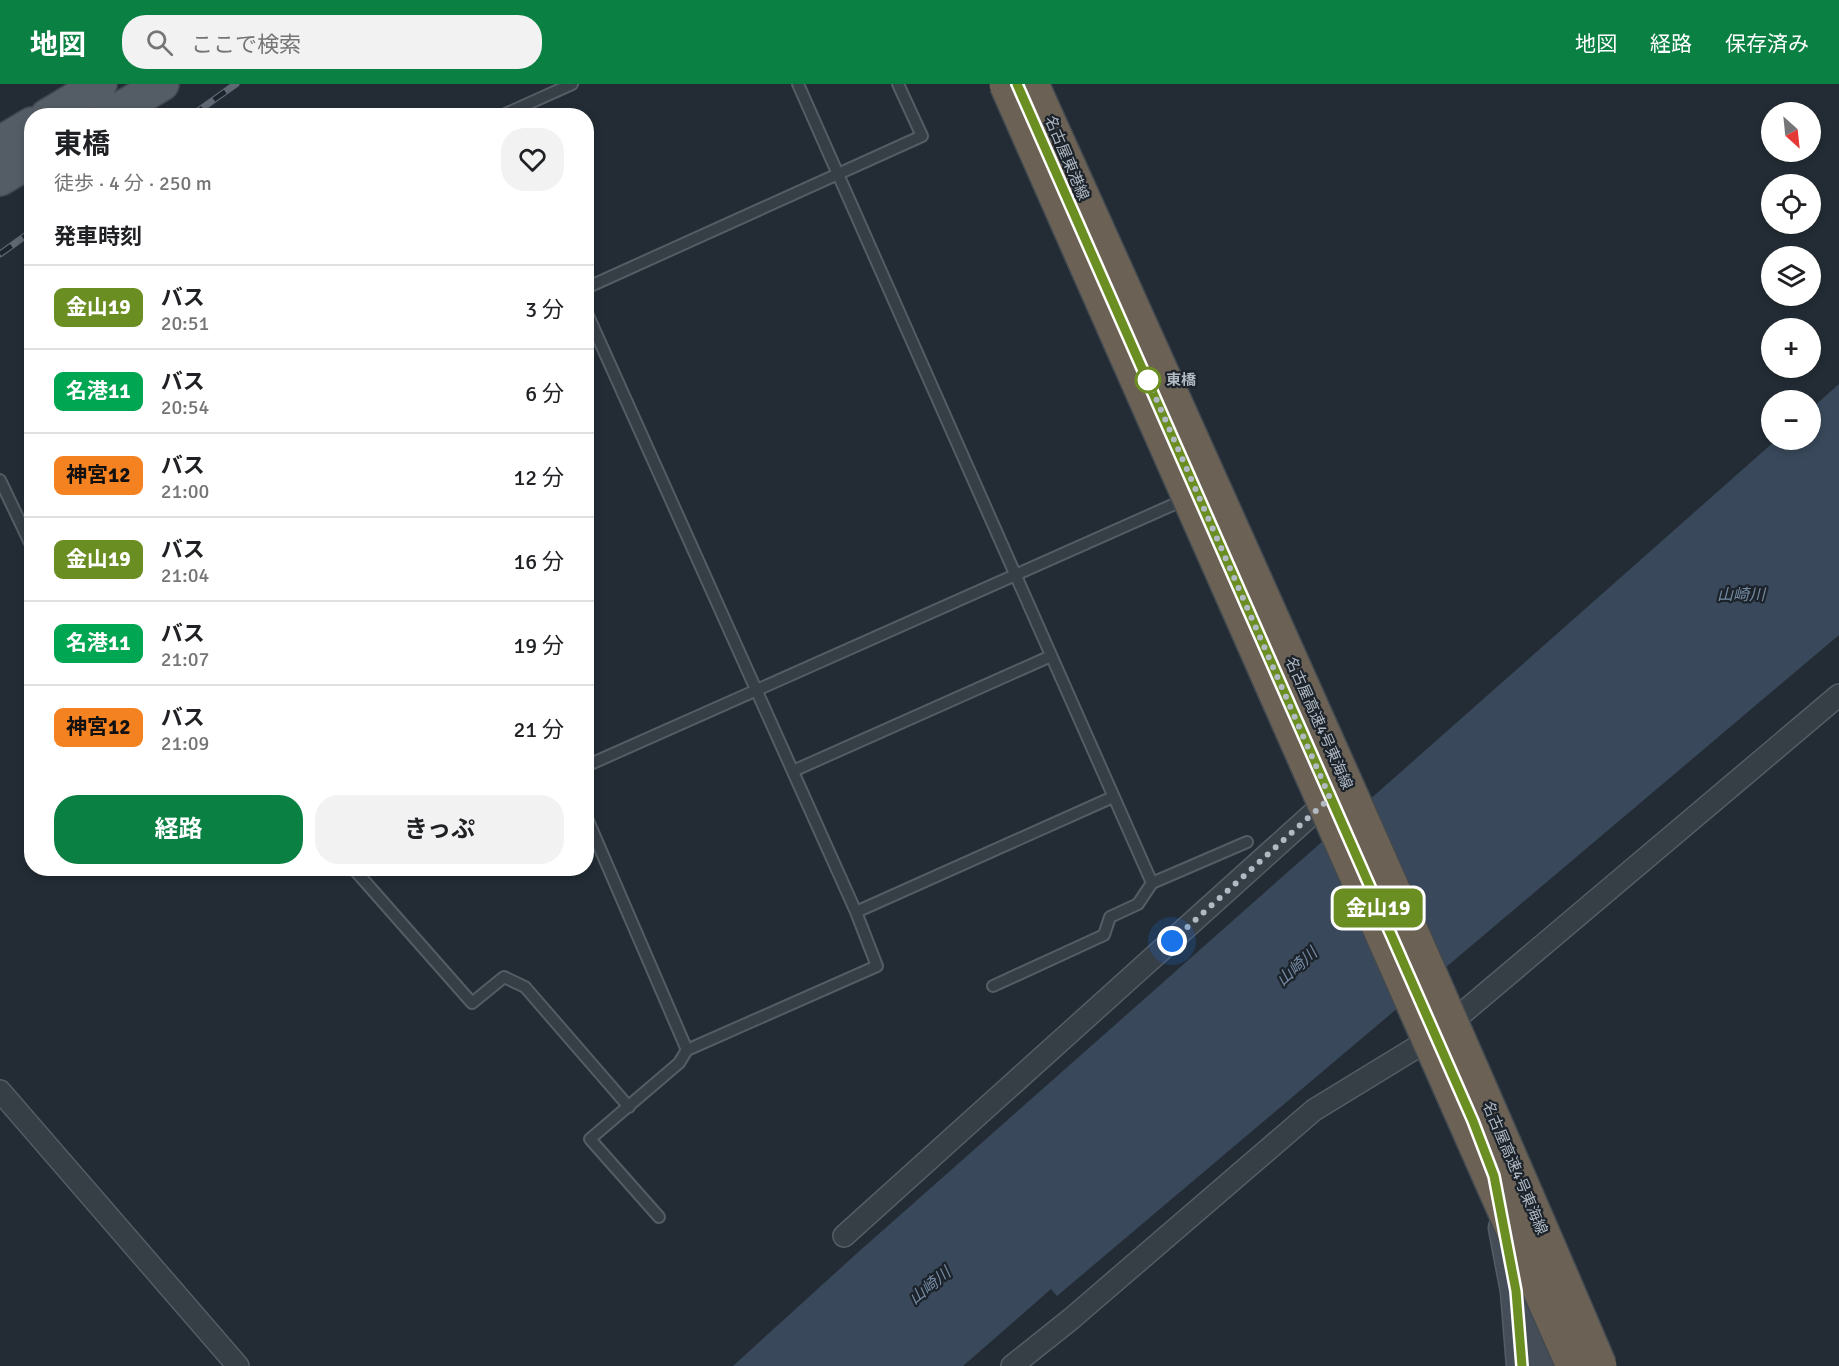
<!DOCTYPE html>
<html lang="ja">
<head>
<meta charset="utf-8">
<style>
	:root { --surface:#fff; --page:#f2f2f2; --text:#202124; --muted:#757577; --line:#e0e0e0; --accent:#0b8043 }
	body { margin:0; font-family:Signika,"Noto Sans JP",sans-serif; background:var(--page); color:var(--text); height:100vh; display:flex; flex-direction:column; font-size:22px; white-space:nowrap }
	* { box-sizing:border-box; margin:0 }
	p { font-size:20px; color:var(--muted) }
	.icon { flex:none; width:33px; height:33px; fill:none; stroke:currentColor; stroke-width:2; stroke-linecap:round; stroke-linejoin:round }
	.map { position:relative; flex:1; overflow:hidden }
	.drawer { position:absolute; left:24px; top:24px; width:570px; height:768px; display:flex; flex-direction:column; background:var(--surface); border-radius:24px; box-shadow:0 3px 9px #0003 }
	.drawer>* { flex:none }
	.badge { padding:0 12px; border-radius:9px; font-size:21px; line-height:39px }
	.needle { width:39px; rotate:153deg }
	.controls { position:absolute; left:1761px; top:18px; display:grid; gap:12px }
	.controls a { display:grid; place-items:center; width:60px; height:60px; border-radius:50%; background:var(--surface); box-shadow:0 3px 9px #0003; font-size:30px }
	.you { position:absolute; width:30px; height:30px; margin:-15px; border:4px solid #fff; border-radius:50%; background:#1a73e8; box-shadow:0 0 0 9px #1a73e833 }
	.map>.badge { position:absolute; translate:-50% -50%; box-shadow:0 0 0 3px #fff }
	h2 { padding:0 30px; font-size:22px; line-height:54px }
	.round { display:grid; place-items:center; flex:none; width:63px; height:63px; border-radius:24px; background:var(--page) }
	.head { display:flex; align-items:center; justify-content:space-between; height:102px; padding:0 30px }
	h1 { font-size:28px; font-weight:700; line-height:45px }
	.button { display:flex; gap:12px; margin-top:auto; padding:12px 30px }
	.button a { flex:1; height:69px; border-radius:24px; background:var(--accent); color:#fff; font-size:24px; font-weight:700; line-height:69px; text-align:center }
	.button a+a { background:var(--page); color:var(--text) }
	ul { padding:0; list-style:none }
	li { display:flex; align-items:center; gap:18px; height:84px; padding:0 30px; border-top:2px solid var(--line) }
	li div { flex:1 }
	li b { display:block; font-size:22px }
	li em { font-style:normal }
	li .badge { min-width:66px; font-weight:700; text-align:center }
	header { display:flex; align-items:center; gap:36px; box-sizing:border-box; height:84px; padding:0 30px; background:var(--accent); color:#fff }
	header strong { font-size:28px }
	nav { display:flex; gap:33px; margin-inline-start:auto; font-size:21px }
	.search { width:420px; height:54px; background:var(--page); display:flex; align-items:center; gap:15px; box-sizing:border-box; padding:0 21px; border-radius:24px; color:var(--muted); font-size:22px }
	.map>svg:first-child { display:block }
	.water { fill:#39495b }
	.lines { fill:none; stroke-linecap:round; stroke-linejoin:round }
	.service-casing { stroke:#545c64; stroke-width:14 }
	.minor-casing { stroke:#545c64; stroke-width:24 }
	.secondary-casing { stroke:#545c64; stroke-width:33 }
	.primary-casing { stroke:#404750; stroke-width:36 }
	.service { stroke:#363e46; stroke-width:10 }
	.minor { stroke:#363e46; stroke-width:21 }
	.secondary { stroke:#454d59; stroke-width:30 }
	.primary { stroke:#545d66; stroke-width:33 }
	.rail-casing { stroke:#5e6772; stroke-width:7 }
	.rail { stroke:#1c232b; stroke-width:4.5; stroke-dasharray:14; stroke-linecap:butt }
	.motorway-bridge-casing { stroke:#414951; stroke-width:36; stroke-linecap:butt }
	.motorway-bridge { stroke:#6b6154; stroke-width:33 }
	.line-casing { stroke:#fff; stroke-width:14 }
	.line { stroke:#6b8e23; stroke-width:9 }
	.walk { stroke:#b1b9c3; stroke-width:6; stroke-dasharray:0 10.8 }
	.stop-dot { fill:#fff; stroke:#6b8e23; stroke-width:3 }
	.labels { text-anchor:middle; dominant-baseline:central; stroke-width:4.5; stroke-linejoin:round; paint-order:stroke }
	.street-label { font-size:15px; fill:#b1b9c3; stroke:#1c232b }
	.stop-label { font-size:15px; font-weight:bold; fill:#b1b9c3; stroke:#1c232b; text-anchor:start }
	.water-label { font-size:16px; font-style:italic; fill:#758ba3; stroke:#1c232b }
</style>
</head>
<body>
<header>
<strong>地図</strong>
<div class="search"><svg class="icon" aria-label="search" viewBox="0 0 24 24"><circle cx="10" cy="10" r="6"/><path d="M15 15l6 6"/></svg>ここで検索</div>
<nav><a>地図</a><a>経路</a><a>保存済み</a></nav>
</header>
<div class="map">
<svg width="1839" height="1282" viewBox="0 0 1839 1282">
	<rect width="100%" height="100%" fill="#232c35"/>
	<path class="water" d="M 1839,300 L 1839,551 L 1057,1212 L 1051,1205 L 963,1282 L 733,1282 L 855,1171 L 1776,356 L 1810,356 L 1811,325 Z"/>
	<g class="lines">
		<defs>
			<path id="service" d="M 798,0 L 1152,799 L 1247,758
				M 501,32 L 572,0
				M 586,204 L 922,52 L 898,0
				M 586,227 L 856,828 L 877,882 L 687,966 L 679,979 L 590,1055 L 659,1133
				M 0,396 L 32,463
				M 586,682 L 1186,415
				M 793,687 L 1051,572
				M 586,732 L 687,966
				M 353,784 L 472,919 L 504,893 L 525,903 L 629,1023
				M 856,828 L 1113,713
				M 993,902 L 1104,851 L 1110,833 L 1138,820 L 1152,799"/>
			<path id="minor" d="M 1446,943 L 1839,611
				M 0,1007 L 238,1282
				M 844,1152 L 1330,714
				M 1012,1282 L 1071,1235 L 1314,1026 L 1435,952"/>
			<path id="secondary" d="M 1504,1144 L 1516,1207 L 1522,1282
				M 1546,1231 L 1551,1282"/>
			<path id="primary" d="M 47,32 L 100,0
				M 108,32 L 162,0
				M 0,59 L 32,40
				M 0,95 L 32,76"/>
		</defs>
		<use href="#service" class="service-casing"/>
		<use href="#minor" class="minor-casing"/>
		<use href="#secondary" class="secondary-casing"/>
		<use href="#primary" class="primary-casing"/>
		<use href="#service" class="service"/>
		<use href="#minor" class="minor"/>
		<use href="#secondary" class="secondary"/>
		<use href="#primary" class="primary"/>
		<defs>
			<path id="rail" d="M 191,32 L 236,0
				M 0,170 L 32,147"/>
		</defs>
		<use href="#rail" class="rail-casing"/>
		<use href="#rail" class="rail"/>
		<defs>
			<path id="motorway-bridge" d="M 1006,0 L 1573,1282
				M 1032,0 C 1224,426 1417,852 1600,1282"/>
		</defs>
		<use href="#motorway-bridge" class="motorway-bridge-casing"/>
		<use href="#motorway-bridge" class="motorway-bridge"/>
	</g>
	<g class="lines">
		<defs>
			<path id="line" d="M 1017,0 L 1473,1037 L 1494,1092 L 1516,1207 L 1522,1282"/>
		</defs>
		<use href="#line" class="line-casing"/>
		<use href="#line" class="line"/>
		<path class="walk" d="M 1148,296 L 1330,714 L 1172,857"/>
	</g>
	<circle class="stop-dot" cx="1148" cy="296" r="12"/>
	<g class="labels">
		<g class="street-label">
			<text transform="translate(1067 74) rotate(67)">名古屋東港線</text>
			<text transform="translate(1319 639) rotate(66)">名古屋高速4号東海線</text>
			<text transform="translate(1515 1084) rotate(67)">名古屋高速4号東海線</text>
		</g>
		<g class="stop-label">
			<text x="1166" y="296">東橋</text>
		</g>
		<g class="water-label">
			<text x="1741" y="511">山崎川</text>
			<text transform="translate(1297 883) rotate(-42)">山崎川</text>
			<text transform="translate(930 1202) rotate(-39)">山崎川</text>
		</g>
	</g>
</svg>
<div class="controls">
<a><svg class="needle" viewBox="-14 -14 28 28"><path d="M0-13l5 13h-10z" fill="#e53935"/><path d="M0 13l5-13h-10z" fill="#757577"/></svg></a>
<a><svg class="icon" aria-label="locate" viewBox="0 0 24 24"><circle cx="12" cy="12" r="6"/><path d="M12 2v4M12 18v4M2 12h4M18 12h4"/></svg></a>
<a><svg class="icon" aria-label="layers" viewBox="0 0 24 24"><path d="M12 4l9 5-9 5-9-5zM3 14l9 5 9-5"/></svg></a>
<a>+</a>
<a>−</a>
</div>
<div class="you" style="left:1172px;top:857px"></div>
<b class="badge" style="left:1378px;top:824px;background:#6b8e23;color:#fff">金山19</b>
<section class="drawer">
<div class="head"><div><h1>東橋</h1><p>徒歩 · 4 分 · 250 m</p></div><a class="round"><svg class="icon" aria-label="heart" viewBox="0 0 24 24"><path d="M12 20l-8-8c-3-5 5-10 8-4 3-6 11-1 8 4z"/></svg></a></div>
<h2>発車時刻</h2>
<ul>
<li><span class="badge" style="background:#6b8e23;color:#fff">金山19</span><div><b>バス</b><p>20:51</p></div><em>3 分</em></li>
<li><span class="badge" style="background:#00a651;color:#fff">名港11</span><div><b>バス</b><p>20:54</p></div><em>6 分</em></li>
<li><span class="badge" style="background:#f58220;color:#111">神宮12</span><div><b>バス</b><p>21:00</p></div><em>12 分</em></li>
<li><span class="badge" style="background:#6b8e23;color:#fff">金山19</span><div><b>バス</b><p>21:04</p></div><em>16 分</em></li>
<li><span class="badge" style="background:#00a651;color:#fff">名港11</span><div><b>バス</b><p>21:07</p></div><em>19 分</em></li>
<li><span class="badge" style="background:#f58220;color:#111">神宮12</span><div><b>バス</b><p>21:09</p></div><em>21 分</em></li>
</ul>
<div class="button"><a>経路</a><a>きっぷ</a></div>
</section>
</div>
</body>
</html>
